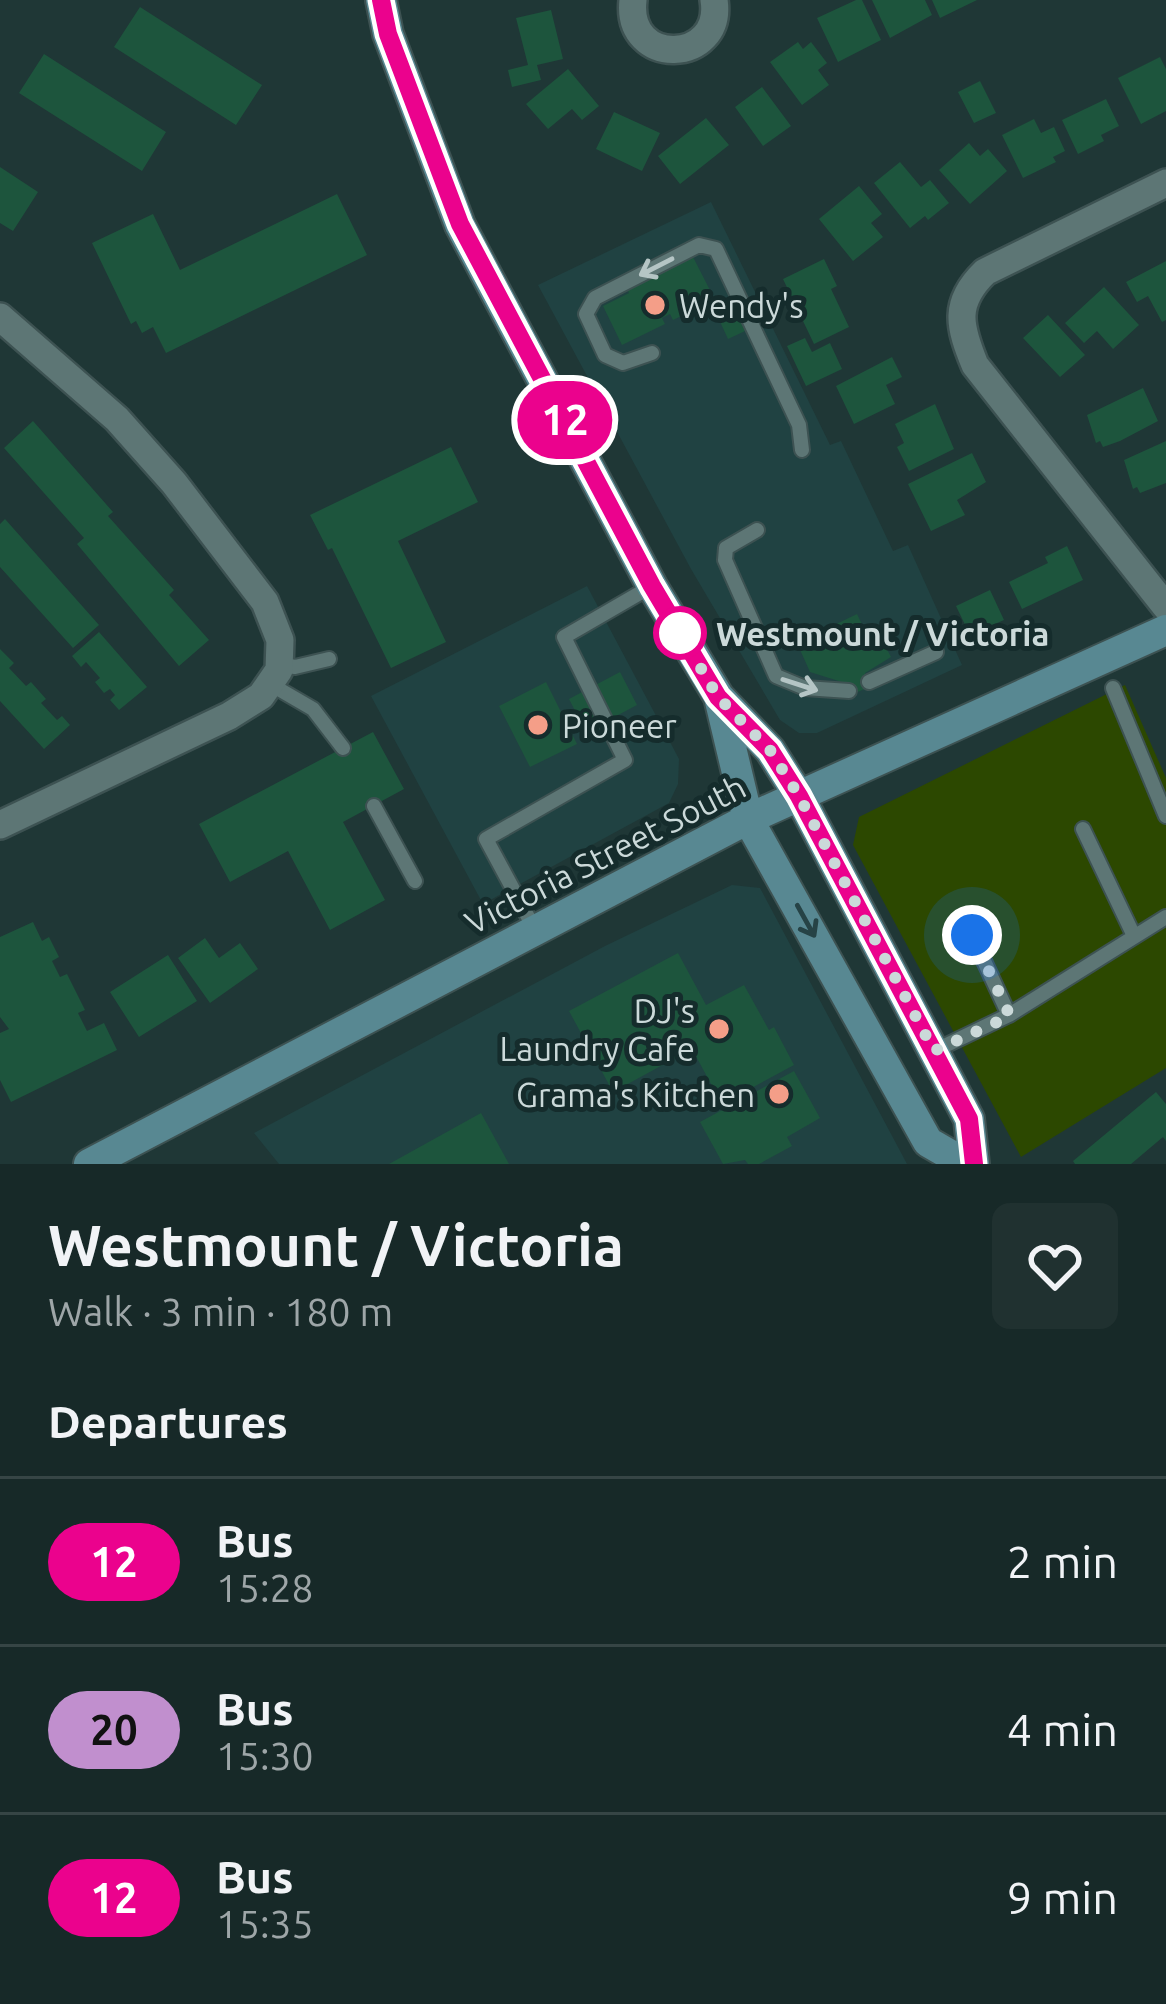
<!DOCTYPE html>
<html lang="en">
<head>
<meta charset="utf-8">
<style>
	:root { --surface:#172928; --page:#203130; --text:#f1f3f6; --muted:#9ea6a8; --line:#364545 }
	body { margin:0; font-family:Ubuntu,sans-serif; background:var(--page); color:var(--text); height:100vh; display:flex; flex-direction:column; font-size:45px; white-space:nowrap }
	* { box-sizing:border-box; margin:0 }
	p { font-size:39px; color:var(--muted) }
	.icon { flex:none; width:66px; height:66px; fill:none; stroke:currentColor; stroke-width:2; stroke-linecap:round; stroke-linejoin:round }
	.map { position:relative; height:1164px; overflow:hidden }
	.panel { display:flex; flex-direction:column; background:var(--surface); flex:1 }
	.panel>* { flex:none }
	.badge { padding:0 24px; border-radius:39px; font-size:42px; line-height:78px }
	.you { position:absolute; width:60px; height:60px; margin:-30px; border:9px solid #fff; border-radius:50%; background:#1a73e8; box-shadow:0 0 0 18px #1a73e833 }
	.map>.badge { position:absolute; translate:-50% -50%; box-shadow:0 0 0 6px #fff }
	h2 { padding:0 48px; font-size:45px; line-height:108px }
	.round { display:grid; place-items:center; flex:none; width:126px; height:126px; border-radius:18px; background:var(--page) }
	.headline { display:flex; align-items:center; justify-content:space-between; height:204px; padding:0 48px }
	h1 { font-size:57px; font-weight:700; line-height:90px }
	ul { padding:0; list-style:none }
	li { display:flex; align-items:center; gap:36px; height:168px; padding:0 48px; border-top:3px solid var(--line) }
	li div { flex:1 }
	li b { display:block; font-size:45px }
	li em { font-style:normal }
	li .badge { min-width:132px; font-weight:700; text-align:center }
	.map>svg:first-child { display:block }
	.built { fill:#204242 }
	.green { fill:#2c4800 }
	.building { fill:#1d553d }
	.lines { fill:none; stroke-linecap:round; stroke-linejoin:round }
	.service-casing { stroke:#3d5252; stroke-width:18 }
	.minor-casing { stroke:#3d5252; stroke-width:32 }
	.secondary-casing { stroke:#3d5252; stroke-width:34 }
	.service { stroke:#5d7675; stroke-width:14 }
	.minor { stroke:#5d7675; stroke-width:27 }
	.secondary { stroke:#588892; stroke-width:30 }
	.oneway { stroke:#b5c5c5 }
	.oneway2 { stroke:#264346 }
	.line-casing { stroke:#fff; stroke-width:27 }
	.line { stroke:#eb028d; stroke-width:18 }
	.walk { stroke:#cbd9d9; stroke-width:12; stroke-dasharray:0 21.6 }
	.poi-dot { fill:#f49e88; stroke:#152c2c; stroke-width:4.5 }
	.stop-dot { fill:#fff; stroke:#eb028d; stroke-width:6 }
	.labels { text-anchor:middle; dominant-baseline:central; stroke-width:10; stroke-linejoin:round; paint-order:stroke }
	.poi-label { font-size:33px; fill:#cbd9d9; stroke:#152c2c; text-anchor:start }
	.stop-label { font-size:33px; font-weight:bold; fill:#cbd9d9; stroke:#152c2c; text-anchor:start }
	.street-label { font-size:33px; fill:#cbd9d9; stroke:#152c2c }
</style>
</head>
<body>
<div class="map">
<svg width="1166" height="1164" viewBox="0 0 1166 1164">
	<rect width="100%" height="100%" fill="#1f3736"/>
	<path class="built" d="M 711,202 L 830,445 L 841,441 L 893,551 L 908,545 L 962,665 L 817,733 L 799,733 L 780,720 L 691,569 L 538,285 Z
		M 587,586 L 679,759 L 678,784 L 669,803 L 483,904 L 371,696 Z
		M 732,885 L 760,888 L 907,1164 L 279,1164 L 254,1133 L 605,946 Z"/>
	<path class="green" d="M 1125,685 L 1166,778 L 1166,1068 L 1021,1157 L 853,845 L 859,817 Z"/>
	<path class="building" d="M 856,0 L 862,0 L 881,40 L 838,62 L 817,18 Z
		M 872,0 L 925,0 L 932,15 L 890,38 Z
		M 932,0 L 977,0 L 940,18 Z
		M 140,7 L 262,85 L 236,125 L 114,47 Z
		M 551,10 L 563,59 L 537,65 L 541,80 L 512,87 L 508,70 L 528,65 L 516,18 Z
		M 798,42 L 803,49 L 811,42 L 827,63 L 818,70 L 829,85 L 802,105 L 770,62 Z
		M 44,54 L 166,132 L 142,171 L 19,93 Z
		M 1160,57 L 1166,69 L 1166,111 L 1141,124 L 1118,78 Z
		M 568,69 L 599,106 L 582,120 L 572,109 L 548,129 L 526,104 Z
		M 980,81 L 996,113 L 974,123 L 958,92 Z
		M 762,87 L 791,126 L 763,146 L 735,107 Z
		M 1106,99 L 1119,126 L 1101,135 L 1104,141 L 1078,154 L 1062,120 Z
		M 614,112 L 660,133 L 642,171 L 596,149 Z
		M 706,118 L 729,145 L 680,184 L 658,156 Z
		M 1034,119 L 1041,133 L 1054,127 L 1065,151 L 1053,157 L 1056,162 L 1023,178 L 1002,135 Z
		M 969,143 L 980,156 L 988,149 L 1007,171 L 970,204 L 939,170 Z
		M 900,162 L 921,187 L 930,180 L 949,203 L 928,220 L 925,216 L 910,228 L 874,183 Z
		M 0,167 L 38,192 L 13,231 L 0,223 Z
		M 859,186 L 882,214 L 871,223 L 883,237 L 853,261 L 819,219 Z
		M 337,194 L 367,255 L 166,353 L 153,327 L 142,333 L 136,321 L 131,324 L 92,243 L 153,214 L 180,270 Z
		M 693,257 L 715,300 L 673,320 L 670,314 L 662,318 L 665,324 L 622,345 L 603,306 L 629,293 L 627,289 L 655,271 L 656,275 L 671,267 L 670,264 Z
		M 824,259 L 837,286 L 831,289 L 849,327 L 814,344 L 783,279 Z
		M 1166,261 L 1166,320 L 1162,322 L 1148,296 L 1137,302 L 1126,282 Z
		M 1104,287 L 1139,325 L 1113,349 L 1097,331 L 1084,343 L 1065,323 Z
		M 733,307 L 745,331 L 728,339 L 717,315 Z
		M 1048,315 L 1085,355 L 1060,377 L 1023,338 Z
		M 805,338 L 812,352 L 830,343 L 842,369 L 806,386 L 787,346 Z
		M 892,357 L 902,377 L 886,385 L 895,404 L 854,424 L 836,386 Z
		M 1143,388 L 1158,421 L 1120,441 L 1103,447 L 1100,441 L 1096,443 L 1087,415 Z
		M 935,404 L 954,449 L 909,471 L 897,447 L 904,443 L 895,424 Z
		M 33,421 L 113,512 L 108,516 L 174,590 L 169,595 L 209,640 L 179,666 L 77,544 L 84,538 L 4,448 Z
		M 1166,441 L 1166,483 L 1140,493 L 1137,487 L 1133,489 L 1124,460 Z
		M 451,447 L 478,502 L 398,541 L 446,642 L 391,668 L 332,548 L 328,550 L 310,515 Z
		M 972,453 L 986,482 L 957,500 L 965,515 L 931,531 L 908,484 Z
		M 5,519 L 99,625 L 73,648 L 0,567 L 0,524 Z
		M 1067,546 L 1083,580 L 1022,609 L 1009,582 L 1048,563 L 1045,557 Z
		M 990,590 L 1004,620 L 970,635 L 956,606 Z
		M 857,614 L 869,639 L 879,634 L 891,657 L 865,673 L 871,686 L 851,695 L 845,683 L 810,672 L 797,643 Z
		M 99,632 L 147,687 L 119,710 L 110,700 L 115,695 L 110,689 L 104,693 L 95,682 L 100,678 L 86,662 L 81,667 L 72,656 Z
		M 0,649 L 14,663 L 9,668 L 26,686 L 31,682 L 46,699 L 41,703 L 57,720 L 62,716 L 70,725 L 44,749 L 0,701 Z
		M 620,672 L 637,705 L 586,732 L 569,699 Z
		M 546,682 L 577,744 L 530,767 L 499,706 Z
		M 373,732 L 404,789 L 343,822 L 385,900 L 330,930 L 288,851 L 230,882 L 199,824 Z
		M 33,922 L 42,941 L 49,937 L 59,957 L 52,961 L 60,977 L 67,974 L 85,1010 L 78,1013 L 87,1031 L 104,1023 L 117,1050 L 11,1102 L 0,1080 L 0,1033 L 9,1029 L 0,1017 L 0,937 Z
		M 205,938 L 219,958 L 240,943 L 258,969 L 210,1003 L 178,958 Z
		M 678,953 L 706,1005 L 744,985 L 769,1030 L 774,1027 L 794,1065 L 722,1104 L 692,1049 L 613,1092 L 569,1011 Z
		M 168,955 L 197,1001 L 139,1037 L 110,992 Z
		M 794,1071 L 820,1118 L 787,1137 L 792,1146 L 759,1164 L 748,1164 L 745,1160 L 723,1164 L 700,1122 Z
		M 1156,1092 L 1166,1104 L 1166,1141 L 1163,1137 L 1131,1164 L 1075,1164 L 1073,1161 Z
		M 481,1113 L 509,1164 L 389,1164 Z"/>
	<g class="lines">
		<defs>
			<path id="service" d="M 652,353 L 623,363 L 605,355 L 586,314 L 595,298 L 699,245 L 716,249 L 799,425 L 802,450
				M 757,530 L 726,548 L 725,560 L 776,676 L 805,688 L 849,691
				M 279,664 L 295,667 L 329,659
				M 869,682 L 936,652
				M 270,684 L 313,709 L 343,748
				M 1113,688 L 1166,816
				M 374,806 L 415,881
				M 1083,829 L 1134,936
				M 535,930 L 486,839 L 625,760 L 564,637 L 652,586
				M 972,935 L 1009,1015
				M 934,1051 L 1009,1015 L 1166,917"/>
			<path id="minor" d="M 633,0 C 625,68 724,64 714,0
				M 1166,183 L 985,272 C 953,303 959,326 975,365 L 1166,607
				M 0,317 L 117,419 L 174,483 L 265,602 L 280,640 L 279,670 L 261,696 L 229,716 L 0,825"/>
			<path id="secondary" d="M 381,0 L 388,34 L 460,225 L 652,586 L 719,697 L 770,750 L 799,796 L 969,1119 L 974,1164
				M 719,697 L 748,819 L 928,1142 L 966,1164
				M 89,1164 L 748,819 L 1166,630"/>
		</defs>
		<use href="#service" class="service-casing"/>
		<use href="#minor" class="minor-casing"/>
		<use href="#secondary" class="secondary-casing"/>
		<use href="#service" class="service"/>
		<use href="#minor" class="minor"/>
		<use href="#secondary" class="secondary"/>
	</g>
	<defs><path id="oneway-shaft" d="M-6 0H5M1.5-3L5.5 0L1.5 3" fill="none" stroke-width="1.6" stroke-linecap="round" stroke-linejoin="round" transform="scale(3)"/></defs>
	<g class="oneway">
		<use href="#oneway-shaft" transform="translate(656 267) rotate(153)"/>
		<use href="#oneway-shaft" transform="translate(800 685) rotate(18)"/>
	</g>
	<use class="oneway2" href="#oneway-shaft" transform="translate(806 921) rotate(61)"/>
	<g class="lines">
		<defs>
			<path id="line" d="M 381,0 L 388,34 L 460,224 L 652,586 L 718,697 L 770,750 L 799,796 L 969,1119 L 974,1164"/>
		</defs>
		<use href="#line" class="line-casing"/>
		<use href="#line" class="line"/>
		<path class="walk" d="M 680,633 L 674,623 L 718,697 L 770,750 L 799,796 L 934,1051 L 1010,1016 L 972,935"/>
	</g>
	<g class="poi-dot">
		<circle cx="655" cy="305" r="12"/>
		<circle cx="538" cy="725" r="12"/>
		<circle cx="719" cy="1029" r="12"/>
		<circle cx="779" cy="1094" r="12"/>
	</g>
	<circle class="stop-dot" cx="680" cy="633" r="24"/>
	<g class="labels">
		<g class="poi-label">
			<text x="679" y="305">Wendy's</text>
			<text x="562" y="725">Pioneer</text>
			<text x="695" y="1010" text-anchor="end">DJ's<tspan x="695" dy="38">Laundry Cafe</tspan></text>
			<text x="755" y="1094" text-anchor="end">Grama's Kitchen</text>
		</g>
		<g class="stop-label">
			<text x="716" y="633">Westmount / Victoria</text>
		</g>
		<g class="street-label">
			<text transform="translate(605 854) rotate(-27)">Victoria Street South</text>
		</g>
	</g>
</svg>
<div class="you" style="left:972px;top:935px"></div>
<b class="badge" style="left:565px;top:420px;background:#eb028d;color:#fff">12</b>
</div>
<section class="panel">
<div class="headline"><div><h1>Westmount / Victoria</h1><p>Walk · 3 min · 180 m</p></div><a class="round"><svg class="icon" aria-label="heart" viewBox="0 0 24 24"><path d="M12 20l-8-8c-3-5 5-10 8-4 3-6 11-1 8 4z"/></svg></a></div>
<h2>Departures</h2>
<ul>
<li><span class="badge" style="background:#eb028d;color:#fff">12</span><div><b>Bus</b><p>15:28</p></div><em>2 min</em></li>
<li><span class="badge" style="background:#c18fce;color:#111">20</span><div><b>Bus</b><p>15:30</p></div><em>4 min</em></li>
<li><span class="badge" style="background:#eb028d;color:#fff">12</span><div><b>Bus</b><p>15:35</p></div><em>9 min</em></li>
</ul>
</section>
</body>
</html>
